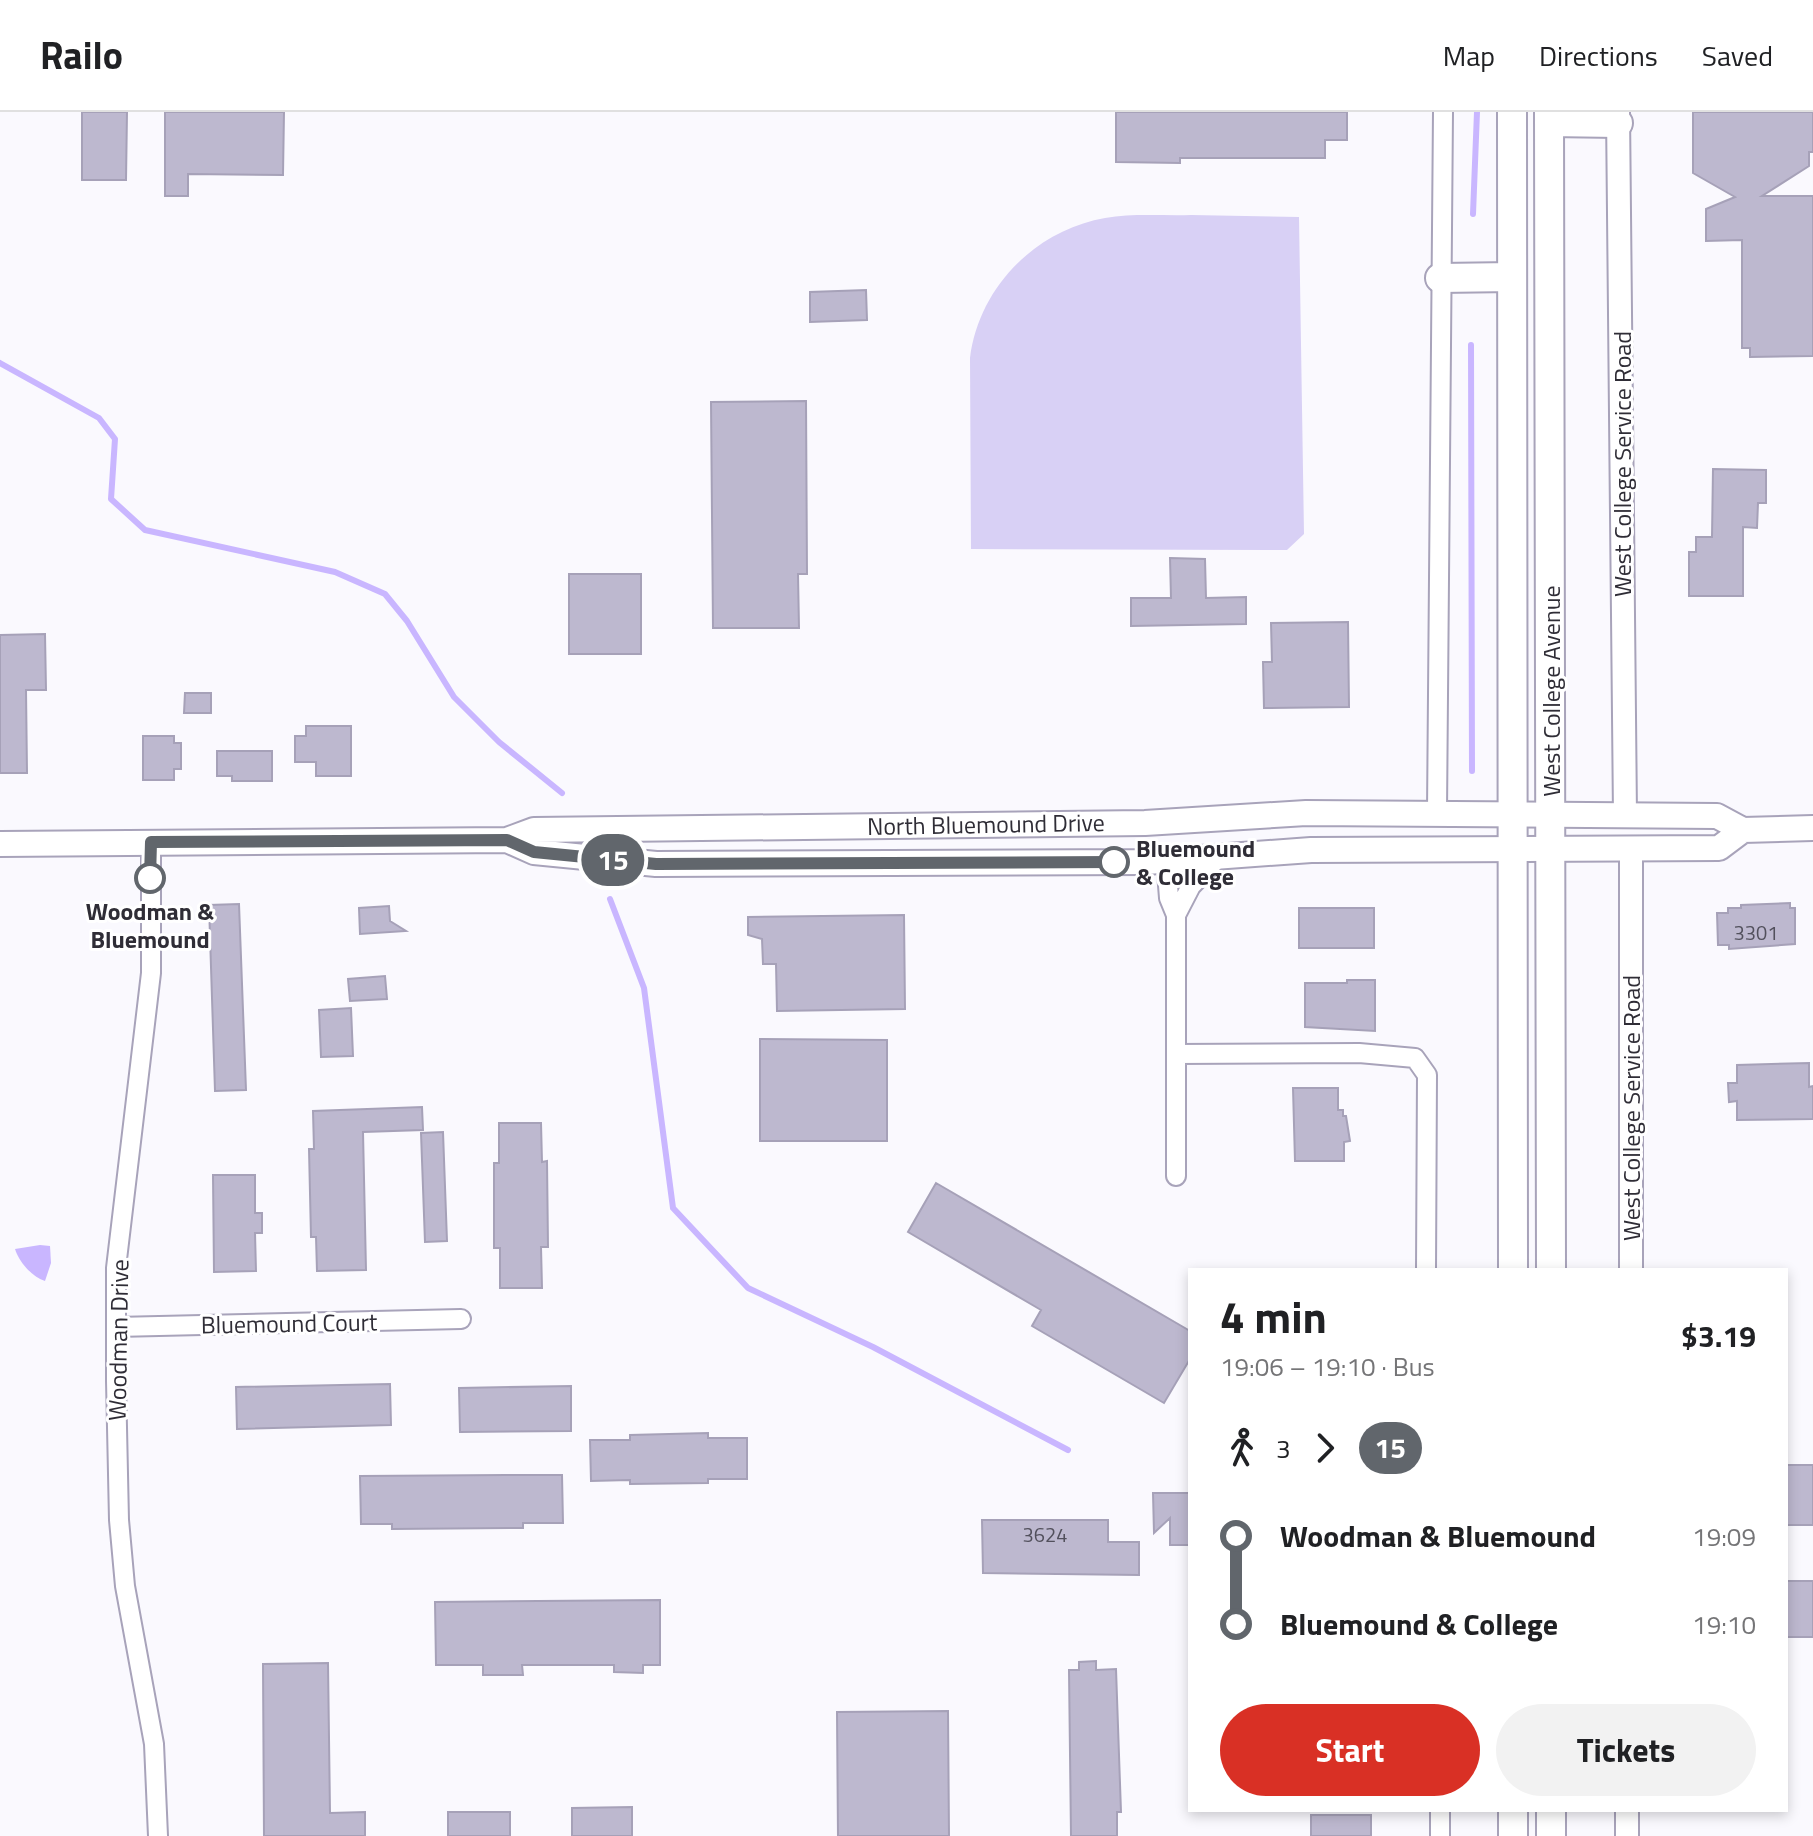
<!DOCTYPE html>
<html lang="en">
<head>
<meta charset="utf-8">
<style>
	:root { --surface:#fff; --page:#f2f2f2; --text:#202124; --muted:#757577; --line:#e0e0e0; --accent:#d93025 }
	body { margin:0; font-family:"Titillium Web",sans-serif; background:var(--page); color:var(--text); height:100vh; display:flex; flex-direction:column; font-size:30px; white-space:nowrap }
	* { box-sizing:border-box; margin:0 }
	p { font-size:26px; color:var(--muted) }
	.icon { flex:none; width:44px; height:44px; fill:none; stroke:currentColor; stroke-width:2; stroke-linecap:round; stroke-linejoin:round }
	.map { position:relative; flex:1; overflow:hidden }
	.panel { position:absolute; left:1188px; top:1156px; width:600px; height:544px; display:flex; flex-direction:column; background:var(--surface); border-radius:0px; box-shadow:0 4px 12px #0003 }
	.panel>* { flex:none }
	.badge { padding:0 16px; border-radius:26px; font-size:28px; line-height:52px }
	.map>.badge { position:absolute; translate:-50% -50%; box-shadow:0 0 0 4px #fff }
	.legs { display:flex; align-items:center; gap:12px; height:88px; padding:0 32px; font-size:26px }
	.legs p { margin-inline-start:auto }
	.headline { display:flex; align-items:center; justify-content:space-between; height:136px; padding:0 32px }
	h1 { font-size:44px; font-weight:700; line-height:60px }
	.button { display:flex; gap:16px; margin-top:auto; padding:16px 32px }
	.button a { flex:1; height:92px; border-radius:48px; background:var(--accent); color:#fff; font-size:32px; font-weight:700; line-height:92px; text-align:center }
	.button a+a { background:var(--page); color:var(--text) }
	ul { padding:0 32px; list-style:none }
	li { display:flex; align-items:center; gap:28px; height:88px; font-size:30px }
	li i { display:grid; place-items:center; width:12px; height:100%; margin:0 10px; background:currentColor }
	li i::after { content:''; width:20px; height:20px; margin:-10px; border:6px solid; border-radius:50%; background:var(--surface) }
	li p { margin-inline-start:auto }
	li:first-child i { background:linear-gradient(#0000 50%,currentColor 0) }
	li:last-child i { background:linear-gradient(currentColor 50%,#0000 0) }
	header { display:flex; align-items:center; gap:48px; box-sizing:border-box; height:112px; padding:0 40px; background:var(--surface); border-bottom:2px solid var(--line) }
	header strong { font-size:38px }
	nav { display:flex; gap:44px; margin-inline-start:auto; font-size:28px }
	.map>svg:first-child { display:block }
	.green { fill:#d8d0f5 }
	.water { fill:#c9b6ff }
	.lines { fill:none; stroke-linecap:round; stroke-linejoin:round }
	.stream { stroke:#c9b6ff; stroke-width:6 }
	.building { fill:#bdb8cf; stroke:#a6a1b8; stroke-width:2 }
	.minor-casing { stroke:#a8a3ba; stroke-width:22 }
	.tertiary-casing { stroke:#a8a3ba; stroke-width:26 }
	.secondary-casing { stroke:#a8a3ba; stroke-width:28 }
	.primary-casing { stroke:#a8a3ba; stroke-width:32 }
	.minor { stroke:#fff; stroke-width:18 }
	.tertiary { stroke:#fff; stroke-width:22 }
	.secondary { stroke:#fff; stroke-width:24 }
	.primary { stroke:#fff; stroke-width:28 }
	.line-1-casing { stroke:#fff; stroke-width:18 }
	.line-1 { stroke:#61666c; stroke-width:12 }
	.stop-1-dot { fill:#fff; stroke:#61666c; stroke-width:4 }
	.labels { text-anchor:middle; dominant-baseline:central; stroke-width:6; stroke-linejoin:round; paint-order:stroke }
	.number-label { font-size:20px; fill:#52505c }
	.street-label { font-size:24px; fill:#2f2d36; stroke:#fff }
	.stop-label { font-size:24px; font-weight:bold; fill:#2f2d36; stroke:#fff; text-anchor:start }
</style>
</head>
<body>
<header>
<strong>Railo</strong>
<nav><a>Map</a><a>Directions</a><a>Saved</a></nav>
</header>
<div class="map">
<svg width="1813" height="1724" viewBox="0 0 1813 1724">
	<rect width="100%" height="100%" fill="#faf9fe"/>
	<path class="green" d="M 1191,103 L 1299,105 L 1304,422 L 1287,438 L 971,437 L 970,246 C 979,175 1036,118 1105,106 C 1133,101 1163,104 1191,103 Z"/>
	<path class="water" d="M 40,1133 L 50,1134 L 51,1151 L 45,1169 C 32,1165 19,1150 15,1137 Z"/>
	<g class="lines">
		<path class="stream" d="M 1473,102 L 1477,0
			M 1471,233 L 1472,659
			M 0,251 L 99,306 L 115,327 L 111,387 L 145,418 L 335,460 L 385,482 L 407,509 L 454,585 L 499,630 L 562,681
			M 610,787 L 644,876 L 673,1096 L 748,1176 L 873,1235 L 1068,1338"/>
	</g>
	<path class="building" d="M 82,0 L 127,0 L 126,68 L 82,68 Z
		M 165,0 L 284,0 L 283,63 L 188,62 L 188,84 L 165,84 Z
		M 1116,0 L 1347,0 L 1347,28 L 1325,28 L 1325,46 L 1180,46 L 1180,51 L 1116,50 Z
		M 1693,0 L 1813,0 L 1813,40 L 1809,40 L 1809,54 L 1762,84 L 1813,84 L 1813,244 L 1750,245 L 1750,236 L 1742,236 L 1742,128 L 1706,129 L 1706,97 L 1735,85 L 1693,61 Z
		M 866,178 L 867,208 L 810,210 L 810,180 Z
		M 806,289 L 807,462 L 798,462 L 799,516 L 713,516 L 711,290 Z
		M 1713,357 L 1766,358 L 1766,391 L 1758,391 L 1757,416 L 1743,415 L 1743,484 L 1689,484 L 1689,440 L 1696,440 L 1696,425 L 1712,425 Z
		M 1170,446 L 1205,447 L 1206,486 L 1246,485 L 1246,512 L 1131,514 L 1131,486 L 1171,486 Z
		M 569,462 L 641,462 L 641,542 L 569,542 Z
		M 1348,510 L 1349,595 L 1264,596 L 1263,550 L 1272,550 L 1271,511 Z
		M 45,522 L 46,578 L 26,578 L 27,661 L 0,661 L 0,523 Z
		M 185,581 L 211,581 L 211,601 L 184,601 Z
		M 306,614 L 351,614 L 351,664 L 316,664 L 316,650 L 295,650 L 295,624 L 306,624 Z
		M 143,624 L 174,624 L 174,631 L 181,631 L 181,657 L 174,657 L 174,668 L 143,668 Z
		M 217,639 L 272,639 L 272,669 L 232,669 L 232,664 L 217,664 Z
		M 1790,791 L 1790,796 L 1795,796 L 1795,832 L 1729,837 L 1729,833 L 1718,833 L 1717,801 L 1728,801 L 1728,796 L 1741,796 L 1741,793 Z
		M 239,792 L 246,978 L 215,979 L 209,793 Z
		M 389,794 L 390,809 L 406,819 L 360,822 L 359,796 Z
		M 1299,796 L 1374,796 L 1374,836 L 1299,836 Z
		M 904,803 L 905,897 L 777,899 L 776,852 L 763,852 L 762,827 L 748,823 L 748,805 Z
		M 385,864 L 387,887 L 350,889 L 348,867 Z
		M 1347,868 L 1375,868 L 1375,919 L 1305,915 L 1305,871 L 1347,871 Z
		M 351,896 L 353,944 L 321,945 L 319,898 Z
		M 760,927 L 887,928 L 887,1029 L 760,1029 Z
		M 1809,951 L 1809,975 L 1813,974 L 1813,1007 L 1737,1008 L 1737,989 L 1729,990 L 1728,971 L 1737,971 L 1737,953 Z
		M 1293,976 L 1338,976 L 1338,998 L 1343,998 L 1343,1004 L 1346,1004 L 1350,1029 L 1344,1030 L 1344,1049 L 1295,1049 Z
		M 422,995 L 423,1018 L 363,1020 L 366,1158 L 317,1159 L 316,1125 L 311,1125 L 309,1037 L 314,1037 L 313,999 Z
		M 499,1011 L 541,1011 L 542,1050 L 547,1049 L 548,1135 L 541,1135 L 542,1176 L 500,1176 L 500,1136 L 494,1136 L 494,1051 L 499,1051 Z
		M 443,1020 L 447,1129 L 425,1130 L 421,1021 Z
		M 213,1063 L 255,1063 L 255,1101 L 262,1101 L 262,1121 L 255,1121 L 256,1159 L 214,1160 Z
		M 936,1071 L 1190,1219 L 1190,1247 L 1164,1291 L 1032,1214 L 1041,1198 L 908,1120 Z
		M 390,1272 L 391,1313 L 237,1317 L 236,1275 Z
		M 571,1274 L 571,1319 L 460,1320 L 459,1276 Z
		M 708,1321 L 708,1326 L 747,1326 L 747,1367 L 708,1367 L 708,1371 L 630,1372 L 630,1368 L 591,1369 L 590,1328 L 630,1328 L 630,1323 Z
		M 1786,1353 L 1813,1353 L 1813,1413 L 1786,1413 Z
		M 506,1363 L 562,1363 L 563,1411 L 523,1411 L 523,1416 L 392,1417 L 392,1412 L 361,1412 L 360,1364 Z
		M 1153,1381 L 1190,1381 L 1190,1433 L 1170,1433 L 1170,1406 L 1154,1421 Z
		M 982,1408 L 1108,1408 L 1108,1430 L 1139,1430 L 1139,1463 L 983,1461 Z
		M 1786,1469 L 1813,1469 L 1813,1525 L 1786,1525 Z
		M 660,1488 L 660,1553 L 643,1553 L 643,1561 L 614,1560 L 614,1553 L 522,1553 L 523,1563 L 483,1563 L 483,1553 L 436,1553 L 435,1490 Z
		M 1096,1549 L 1096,1558 L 1116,1557 L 1121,1700 L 1117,1700 L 1117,1724 L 1071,1724 L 1069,1558 L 1079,1558 L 1079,1550 Z
		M 328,1551 L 330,1701 L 365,1700 L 365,1724 L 264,1724 L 263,1552 Z
		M 948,1599 L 949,1724 L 838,1724 L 837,1600 Z
		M 632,1695 L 632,1724 L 572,1724 L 572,1696 Z
		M 448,1700 L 510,1700 L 510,1724 L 448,1724 Z
		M 1311,1703 L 1371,1703 L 1371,1724 L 1311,1724 Z"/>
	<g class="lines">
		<defs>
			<path id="minor" d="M 1437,700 L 1443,0
				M 151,730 L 151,861 L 116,1156 L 116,1269 L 119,1408 L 125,1474 L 154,1632 L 158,1724
				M 1166,748 L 1169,786 L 1176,803 L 1176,1064
				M 1176,803 L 1191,774 L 1219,745
				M 1176,942 L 1359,941 L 1415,946 L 1427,963 L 1426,1158
				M 116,1215 L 461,1207
				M 1440,1698 L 1440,1724"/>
			<path id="tertiary" d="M 1618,0 L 1625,704
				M 1631,739 L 1631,1158
				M 1627,1724 L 1627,1698"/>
			<path id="secondary" d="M 507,728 L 534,740 L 656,752 L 1146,750 L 1311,738 L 1719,736 L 1743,718
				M 0,732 L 507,728 L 534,718 L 1145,711 L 1306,701 L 1717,704 L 1743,718 L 1813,716"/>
			<path id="primary" d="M 1512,0 L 1513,1158
				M 1549,0 L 1551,1158
				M 1549,10 L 1618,11
				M 1440,166 L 1512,165
				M 1551,1698 L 1551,1724
				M 1513,1724 L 1513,1698"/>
		</defs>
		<use href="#minor" class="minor-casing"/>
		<use href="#tertiary" class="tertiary-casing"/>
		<use href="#secondary" class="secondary-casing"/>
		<use href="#primary" class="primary-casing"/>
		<use href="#minor" class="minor"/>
		<use href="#tertiary" class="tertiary"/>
		<use href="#secondary" class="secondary"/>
		<use href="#primary" class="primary"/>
	</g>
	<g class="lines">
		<defs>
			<path id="line-1" d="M 150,766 L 151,730 L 507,728 L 534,740 L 656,752 L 1114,750"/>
		</defs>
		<use href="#line-1" class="line-1-casing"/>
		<use href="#line-1" class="line-1"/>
	</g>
	<g class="stop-1-dot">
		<circle cx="1114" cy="750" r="14"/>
		<circle cx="150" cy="766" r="14"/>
	</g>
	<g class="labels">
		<g class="number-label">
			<text x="1756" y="820">3301</text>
			<text x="1045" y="1422">3624</text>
		</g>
		<g class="street-label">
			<text transform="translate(1622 352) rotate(-90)">West College Service Road</text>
			<text transform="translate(1551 579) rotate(-90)">West College Avenue</text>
			<text transform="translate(986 712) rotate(-1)">North Bluemound Drive</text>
			<text transform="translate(1631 996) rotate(-90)">West College Service Road</text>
			<text transform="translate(289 1211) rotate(-1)">Bluemound Court</text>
			<text transform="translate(118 1228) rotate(-89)">Woodman Drive</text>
		</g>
		<g class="stop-label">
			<text x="1136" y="736">Bluemound<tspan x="1136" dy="28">&amp; College</tspan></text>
			<text x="150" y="799" text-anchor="middle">Woodman &amp;<tspan x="150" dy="28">Bluemound</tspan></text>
		</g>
	</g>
</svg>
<b class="badge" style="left:613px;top:748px;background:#61666c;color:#fff">15</b>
<section class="panel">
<div class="headline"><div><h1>4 min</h1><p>19:06 – 19:10 · Bus</p></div><b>$3.19</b></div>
<div class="legs"><svg class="icon" aria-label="walk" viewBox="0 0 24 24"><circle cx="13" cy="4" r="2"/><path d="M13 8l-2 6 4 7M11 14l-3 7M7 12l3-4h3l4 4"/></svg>3<svg class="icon" aria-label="forward" viewBox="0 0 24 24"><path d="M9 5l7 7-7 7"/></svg><b class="badge" style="background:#61666c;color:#fff">15</b></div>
<ul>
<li><i style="color:#61666c"></i><b>Woodman &amp; Bluemound</b><p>19:09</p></li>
<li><i style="color:#61666c"></i><b>Bluemound &amp; College</b><p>19:10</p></li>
</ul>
<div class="button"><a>Start</a><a>Tickets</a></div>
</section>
</div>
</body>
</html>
